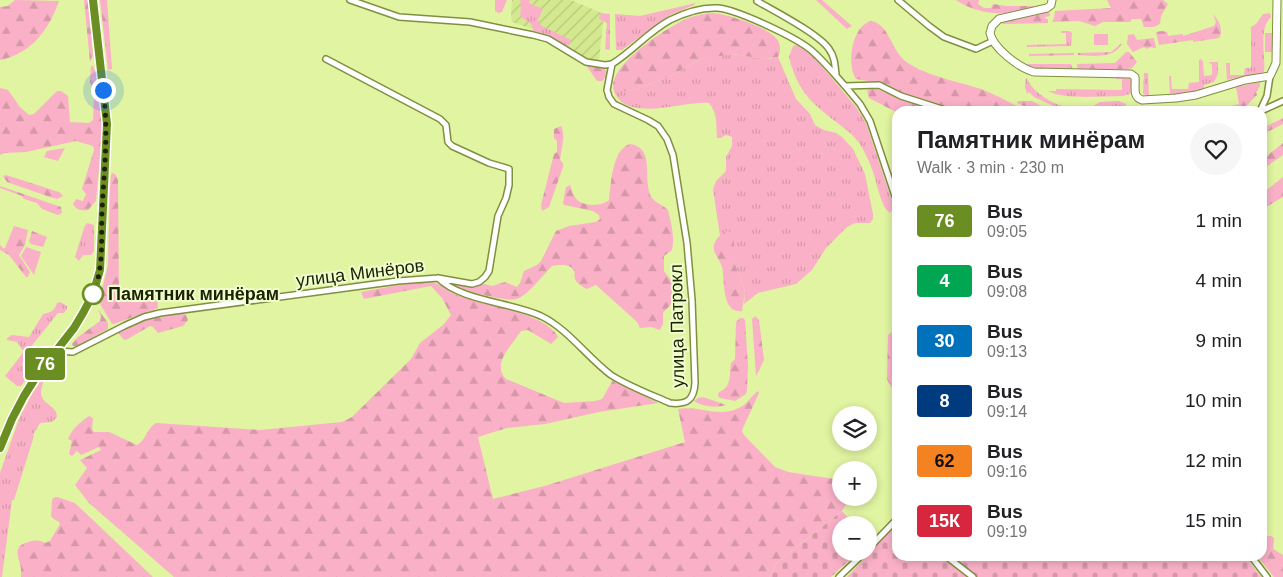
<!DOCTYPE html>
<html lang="en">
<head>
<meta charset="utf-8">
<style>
	:root { --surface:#fff; --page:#f6f6f6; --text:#202124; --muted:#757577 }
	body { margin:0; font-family:Helvetica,sans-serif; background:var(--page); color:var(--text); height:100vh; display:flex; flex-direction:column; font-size:19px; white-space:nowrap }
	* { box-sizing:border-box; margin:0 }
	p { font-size:16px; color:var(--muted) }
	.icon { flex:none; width:28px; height:28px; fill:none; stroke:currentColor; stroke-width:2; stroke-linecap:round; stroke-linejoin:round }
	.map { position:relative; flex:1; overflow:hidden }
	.panel { position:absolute; left:892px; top:106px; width:375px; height:455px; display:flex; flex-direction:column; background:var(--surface); border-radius:15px; box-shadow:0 2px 8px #0003 }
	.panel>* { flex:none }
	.badge { padding:0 10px; border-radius:4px; font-size:18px; line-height:32px }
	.tools { position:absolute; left:832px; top:406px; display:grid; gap:10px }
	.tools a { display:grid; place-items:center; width:45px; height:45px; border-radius:50%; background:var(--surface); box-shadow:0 2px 8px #0003; font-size:25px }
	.you { position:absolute; width:25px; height:25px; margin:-12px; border:4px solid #fff; border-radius:50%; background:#1a73e8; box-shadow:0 0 0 8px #1a73e833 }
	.map>.badge { position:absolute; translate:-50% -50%; box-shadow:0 0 0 2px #fff }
	.round { display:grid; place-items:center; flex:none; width:52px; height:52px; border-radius:26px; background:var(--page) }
	.overview { display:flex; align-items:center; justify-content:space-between; height:85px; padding:0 25px }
	h1 { font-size:24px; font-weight:600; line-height:38px }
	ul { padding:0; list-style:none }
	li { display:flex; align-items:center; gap:15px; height:60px; padding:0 25px }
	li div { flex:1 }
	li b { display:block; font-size:19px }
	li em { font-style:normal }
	li .badge { min-width:55px; font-weight:700; text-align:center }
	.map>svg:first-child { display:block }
	.industrial { fill:url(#industrial-furrows) }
	.grass { fill:url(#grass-tufts) }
	.forest { fill:url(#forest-firs) }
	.cemetery { fill:url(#cemetery-stones) }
	.park { fill:#fab1c7 }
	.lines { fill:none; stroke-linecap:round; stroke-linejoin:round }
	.street-casing { stroke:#7f9040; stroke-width:8 }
	.secondary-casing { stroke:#7f9040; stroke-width:9 }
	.street { stroke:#fff; stroke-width:5 }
	.secondary { stroke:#fff; stroke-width:7 }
	.line-casing { stroke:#fff; stroke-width:11 }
	.line { stroke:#6b8e23; stroke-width:8 }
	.walk { stroke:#1c2201; stroke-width:5; stroke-dasharray:0 9 }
	.stop-dot { fill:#fff; stroke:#6b8e23; stroke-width:2.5 }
	.labels { text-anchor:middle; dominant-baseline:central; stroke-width:4; stroke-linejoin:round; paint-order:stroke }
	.street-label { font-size:18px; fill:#1c2201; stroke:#f0fdcd }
	.stop-label { font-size:18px; font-weight:bold; fill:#1c2201; stroke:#f0fdcd; text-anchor:start }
</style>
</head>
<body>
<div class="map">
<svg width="1283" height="577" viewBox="0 0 1283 577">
	<defs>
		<pattern id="industrial-furrows" width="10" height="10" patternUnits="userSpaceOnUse" patternTransform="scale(1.25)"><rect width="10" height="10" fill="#d4e98f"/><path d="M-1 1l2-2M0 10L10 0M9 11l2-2" fill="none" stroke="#b5c87a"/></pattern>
		<pattern id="grass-tufts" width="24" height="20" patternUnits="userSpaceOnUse" patternTransform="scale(1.25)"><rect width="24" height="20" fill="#fab1c7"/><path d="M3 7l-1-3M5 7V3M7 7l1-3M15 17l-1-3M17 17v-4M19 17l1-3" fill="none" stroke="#d698a9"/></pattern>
		<pattern id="forest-firs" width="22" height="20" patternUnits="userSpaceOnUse" patternTransform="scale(1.25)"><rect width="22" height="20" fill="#fab1c7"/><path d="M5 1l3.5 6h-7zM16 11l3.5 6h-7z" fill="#d698a9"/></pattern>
		<pattern id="cemetery-stones" width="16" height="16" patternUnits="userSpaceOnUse" patternTransform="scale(1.25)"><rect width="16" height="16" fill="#fab1c7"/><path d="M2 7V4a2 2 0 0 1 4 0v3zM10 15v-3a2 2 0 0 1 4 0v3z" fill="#d698a9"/></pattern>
	</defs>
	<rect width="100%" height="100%" fill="#e0f4a1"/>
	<path class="industrial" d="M 512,0 L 571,0 L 604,14 L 599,61 L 590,60 L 574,53 L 541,32 L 512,22 L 511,16 Z"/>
	<path class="grass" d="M 495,0 L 507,0 L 502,12 L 499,13 L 495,11 Z
		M 520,0 L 530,0 L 529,3 L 543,9 L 538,20 L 540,25 L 571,40 L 568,47 L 549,37 L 534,32 L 531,24 L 520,16 L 521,4 Z
		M 816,0 L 822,0 L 852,26 L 847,29 Z
		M 696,3 L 694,5 L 670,15 L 622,50 L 616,50 L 615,14 L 640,16 Z
		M 600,13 L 610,14 L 610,48 L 609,50 L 605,49 L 607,24 L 605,22 L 599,19 Z
		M 1270,13 L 1271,17 C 1258,29 1266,56 1264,72 L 1227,80 L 1226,63 L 1230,63 L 1230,75 L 1244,75 L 1245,68 L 1251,68 L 1251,27 L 1256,24 L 1263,14 Z
		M 1061,31 L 1069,31 L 1072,33 L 1071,46 L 1027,47 L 1027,45 L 1066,44 L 1066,33 L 1061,33 Z
		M 796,45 L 810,53 L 816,59 L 856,107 L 866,123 L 892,201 L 892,210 L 890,213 C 881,208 877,182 873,172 C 870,162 865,153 860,144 C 849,129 833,121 820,109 C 803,95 794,78 789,57 L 793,46 Z
		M 725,54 C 743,53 760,62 778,57 L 796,99 L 810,114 L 815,125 L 824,130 L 836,133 L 842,137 L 853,149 L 865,174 L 873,214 L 873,219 L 870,223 L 855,223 L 847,227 L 826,248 L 812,270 L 796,284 L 758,293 L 744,304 L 745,292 L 734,261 L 734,236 L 723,233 L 720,236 L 713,189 L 716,181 L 726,171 L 726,157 L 732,146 L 732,137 L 726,135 L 721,138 L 717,138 C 716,126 718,113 709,103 C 685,100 626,124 614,91 L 628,91 L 639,88 L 671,76 L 701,59 Z
		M 1201,59 L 1203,61 L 1204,76 L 1212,75 L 1212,65 L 1209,62 L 1218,62 L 1218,74 L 1214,82 L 1204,85 L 1204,89 L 1195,92 L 1170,95 L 1169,76 L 1171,76 L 1172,89 L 1188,89 L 1189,83 L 1199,82 L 1199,60 Z
		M 1025,64 L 1071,64 L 1073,69 L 1041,70 L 1023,65 Z
		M 1144,73 L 1148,73 L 1149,96 L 1143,94 Z
		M 1116,76 L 1131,78 L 1132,89 L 1130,94 L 1123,96 C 1103,96 1064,100 1048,91 L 1056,91 L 1056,89 L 1122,90 L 1122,79 L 1116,79 Z
		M 1026,77 C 1034,96 1059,107 1080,111 L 1064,111 L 1034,97 L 1029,92 L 1027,94 L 1025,87 Z
		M 1119,101 L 1126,104 L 1126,111 L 1092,111 L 1093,106 L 1100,102 Z
		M 87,223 L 94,225 L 94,251 L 91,255 L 83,255 L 79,261 L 75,257 L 84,228 Z
		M 60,302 L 67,306 L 67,309 L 64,313 L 58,313 L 30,348 L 22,364 L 31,372 L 21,386 L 17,386 L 5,376 L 22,354 L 23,351 L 17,342 L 7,340 L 7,338 L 12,335 L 29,337 L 43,314 C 52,312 54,311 57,303 Z
		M 45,376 C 44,381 41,388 41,393 C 42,405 57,405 57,417 L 52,422 L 40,423 L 33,435 L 34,436 L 14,500 L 12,500 L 2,577 L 0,577 L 0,473 L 19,419 L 33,392 Z"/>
	<path class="forest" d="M 15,0 L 59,1 C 49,30 31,54 0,60 L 0,7 L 8,6 Z
		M 84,0 L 88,0 L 93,55 L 90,62 Z
		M 100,0 L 107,0 L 112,69 L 108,70 Z
		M 956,0 L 979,0 L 978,4 L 984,8 L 991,8 L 993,4 L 1006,6 L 1036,6 C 1010,17 980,16 956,0 Z
		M 1107,0 L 1163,0 L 1168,4 L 1161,16 L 1160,24 L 1154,27 L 1144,27 L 1141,19 L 1132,19 L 1130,22 L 1103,22 L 1095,26 L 1079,21 L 1052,22 L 1054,18 L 1055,11 L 1111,8 Z
		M 1049,11 L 1050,16 L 1045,17 L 1046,19 L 1048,19 L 1048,23 L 1002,24 L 1004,20 Z
		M 713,13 C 727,14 767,27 776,38 C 781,44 781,51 778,57 L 763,59 L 733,54 L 701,59 L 671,76 L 639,88 L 628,91 L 614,91 C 605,67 668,27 686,19 C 695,15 704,14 713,13 Z
		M 1213,14 C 1219,21 1224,30 1219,38 L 1193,42 L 1193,40 L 1159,45 L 1156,32 L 1162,31 L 1167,32 L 1168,36 L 1183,34 L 1183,36 L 1214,26 L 1216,22 Z
		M 871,21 C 890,24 891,52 908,63 C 927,76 960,82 981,89 C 997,95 1012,104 1027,111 L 986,111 L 947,108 L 904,94 L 880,83 L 856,79 C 846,64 852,26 871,21 Z
		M 1134,34 L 1137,40 L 1154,38 L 1156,48 L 1154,48 L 1151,47 L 1147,49 L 1144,47 L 1133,52 L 1127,44 L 1128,35 Z
		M 1122,43 C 1116,59 1091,56 1078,55 L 1078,53 L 1111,52 Z
		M 1126,52 L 1129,52 L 1137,62 L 1132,68 L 1127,69 L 1077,69 L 1077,64 L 1115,63 Z
		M 1074,53 L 1074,55 L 1029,56 L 1029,54 Z
		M 586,65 L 604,68 L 607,72 L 607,76 L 602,81 L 597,81 Z
		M 91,66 L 93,66 L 97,75 L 103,125 L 96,201 L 88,210 C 82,211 76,210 73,204 L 76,199 L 83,201 L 86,194 L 82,189 L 94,150 L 93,146 L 76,141 L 26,152 L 5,153 L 0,155 L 0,88 L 8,90 L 20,107 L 29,115 L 34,114 L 57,91 L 61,91 L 68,96 L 70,122 L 89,123 L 93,120 L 94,97 L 90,82 Z
		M 1260,82 L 1260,86 L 1256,92 L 1257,95 L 1241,111 L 1213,111 L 1239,104 L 1236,87 Z
		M 871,88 L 876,89 L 934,111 L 922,109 L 894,111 L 869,98 L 867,91 Z
		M 1018,101 L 1032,101 L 1051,111 L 1035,111 L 1017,103 Z
		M 1283,118 L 1283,124 L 1263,134 L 1263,128 Z
		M 561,126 C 566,135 561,150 560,160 L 563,163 L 563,167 L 549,207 L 542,211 L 541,205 L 554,154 L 557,152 L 557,141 L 554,138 L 554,129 Z
		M 1283,143 L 1283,155 L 1263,169 L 1263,159 Z
		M 630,144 C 657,148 641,181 652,198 C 656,203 663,205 668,210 C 671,223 675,237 672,250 L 664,256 L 664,271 L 672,282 L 672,303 L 663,313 L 663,324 L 660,330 L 651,327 L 640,328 L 637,322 L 596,285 L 587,289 C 583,287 576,283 575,279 C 574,276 575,273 574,271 C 571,263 558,265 552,266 C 543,275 528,295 517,299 C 506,302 465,291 455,286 L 457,283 L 473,286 L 484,284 L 492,286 L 505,282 L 517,287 L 520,283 L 524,271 L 537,265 L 541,261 L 556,231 L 569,226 L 596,222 L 600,219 L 599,215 L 593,211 L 564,205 L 563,203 L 566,187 L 570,185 C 572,189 572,194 575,197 C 581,207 601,207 609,200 C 611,184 612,149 630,144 Z
		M 112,173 L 115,174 L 118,180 L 119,296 L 155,295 L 157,297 L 158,308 L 114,324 L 112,324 L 99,302 L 108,265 L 110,186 L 111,175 Z
		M 6,175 L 59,192 L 63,196 L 57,199 L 50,197 L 7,182 L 3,176 Z
		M 1283,177 L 1283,197 L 1263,209 L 1263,193 Z
		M 0,186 L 61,207 L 62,213 L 58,215 L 42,209 L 37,203 L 24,199 L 22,196 L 0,188 Z
		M 14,226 L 28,230 L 25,245 L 19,255 L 30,272 L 28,277 L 26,277 L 9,255 L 0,250 L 0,245 L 3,248 L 5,248 Z
		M 32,231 L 47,237 L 43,247 L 31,244 L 29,241 Z
		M 727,231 L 730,232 L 734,236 L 734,261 L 745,292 L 742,311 C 721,314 725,280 722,267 C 720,259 712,253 714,245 C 715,239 722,233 727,231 Z
		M 432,282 C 441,284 450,293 459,296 C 483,304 548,314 558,337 L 551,344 L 528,330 L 521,331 C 512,345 491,364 506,379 L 564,403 L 595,401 L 602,399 L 613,380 L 658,403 L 599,412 L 545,424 L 507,428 L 478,437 L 493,499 L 548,485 L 685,442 L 678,409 C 699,405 719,419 741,407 C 748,403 752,395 758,391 L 759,393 L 743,428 L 742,431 L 744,435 L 775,467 L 788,472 L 841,480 L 841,498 L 850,498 L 842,511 L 777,563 L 769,577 L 174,577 L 89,503 L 75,485 L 87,468 L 80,460 L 101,450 L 99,447 L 81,455 L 77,451 L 72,456 L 69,454 L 72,441 L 68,439 C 73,428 79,423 89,416 L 93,418 L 92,429 L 94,432 L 109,432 L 137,445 C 146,440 147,428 156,423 L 260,430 L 342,422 L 352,417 L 411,359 L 420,343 L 443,325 L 451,315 L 442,298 L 431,286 L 364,299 L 361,292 L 398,285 Z
		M 98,309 L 108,323 L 108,329 L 77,346 L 73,346 L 72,344 L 78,337 L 100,321 L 101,317 Z
		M 182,313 L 186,315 L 188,320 L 183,326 L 158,333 L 153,327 L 150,326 L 126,340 L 123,339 L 119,334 L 119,331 L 145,320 Z
		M 755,316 L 759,320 L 764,360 L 756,376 L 752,319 Z
		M 740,318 L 743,318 L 745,320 L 748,366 L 747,390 L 746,394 L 735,401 L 720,398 L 718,396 L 719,392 C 732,387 729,376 731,363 L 735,359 L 736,322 Z
		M 892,332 L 896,334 L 896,386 L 894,388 L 891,387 L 887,379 L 888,335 Z
		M 703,397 L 726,405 C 716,408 703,407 694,401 L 698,398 Z
		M 57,497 L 75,503 L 153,577 L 21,577 C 21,574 21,571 21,569 C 19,557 11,546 29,542 C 35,540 39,540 45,543 L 50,541 L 60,524 L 59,522 L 54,519 L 51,516 L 52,501 L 53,498 Z
		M 1263,536 L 1271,536 L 1274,538 L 1273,549 L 1283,555 L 1283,577 L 1274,577 L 1257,556 L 1262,556 Z"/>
	<path class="cemetery" d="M 842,511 L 855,525 L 841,525 L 841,552 L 857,553 L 831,577 L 769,577 L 777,563 Z
		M 897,524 L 898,556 L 1245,556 L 1261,577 L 847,577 Z"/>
	<path class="park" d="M 1265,33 L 1273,33 L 1273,52 L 1265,52 Z
		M 1094,34 L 1108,34 L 1108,45 L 1094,45 Z
		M 65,148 L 58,161 L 44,157 L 47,151 Z
		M 26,247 L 41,252 L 34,275 L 21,256 Z"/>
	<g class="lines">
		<defs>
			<path id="street" d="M 350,0 L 399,17 L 470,22 L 533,35 L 548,39 L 586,62 L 605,65 L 612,64
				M 898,0 L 929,26 L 944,37 L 976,49 L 993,41
				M 757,1 C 774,11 819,34 829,49 C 835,57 835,66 836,75
				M 1260,111 L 1267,96 L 1270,76
				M 1261,111 L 1283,101
				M 898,205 L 870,121 L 860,104 L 845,86 L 879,85 L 901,96 L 948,111
				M 438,278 C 461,301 510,302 541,316 C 568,329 587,357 611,375 C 628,386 652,395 670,403 C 687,405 694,400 695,383 L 692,300 L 687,243 L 673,155 L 667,139 L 658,126 L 648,120 L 614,104 L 609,97 L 607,90 L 612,64 C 633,51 648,32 670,20 C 684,13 702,7 718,8 C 738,10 795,37 811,50 C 824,61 834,74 845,86
				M 56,351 L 73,352 L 124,326 L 144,317 L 160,313 L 398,281 L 438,278 L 472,284 L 479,282 L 485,277 L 489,271 L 498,216 L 506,198 L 509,185 L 509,169 L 489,163 L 452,146 L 448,142 L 446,125 L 440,119 L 326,59
				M 869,548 L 898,518
				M 946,556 L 973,577
				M 1251,556 L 1267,577
				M 839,577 L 865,552"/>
			<path id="secondary" d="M 1052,0 L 1051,5 L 1047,8 L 999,19 L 992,26 L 990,33 C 993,48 1019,68 1034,72 L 1131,74 L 1135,77 C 1136,86 1132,97 1142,100 L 1176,98 L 1196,95 L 1245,80 L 1270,76 L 1276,63 L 1277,0
				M 0,448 L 12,419 L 24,396 L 38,374 L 74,328 L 83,313 L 93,294 L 100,269 L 107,124 L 93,0"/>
		</defs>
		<use href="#street" class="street-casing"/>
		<use href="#secondary" class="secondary-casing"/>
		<use href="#street" class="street"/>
		<use href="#secondary" class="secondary"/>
	</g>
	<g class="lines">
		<defs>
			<path id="line" d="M 0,448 L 12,419 L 24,396 L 38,374 L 74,328 L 83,313 L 93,294 L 100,270 L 107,124 L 93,0"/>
		</defs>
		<use href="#line" class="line-casing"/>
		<use href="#line" class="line"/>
		<path class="walk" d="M 93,294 C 104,268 101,240 102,211 C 104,170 109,131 103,90"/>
	</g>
	<circle class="stop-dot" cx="93" cy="294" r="10"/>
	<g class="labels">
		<g class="street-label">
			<text transform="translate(360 273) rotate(-7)">улица Минёров</text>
			<text transform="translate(677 326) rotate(-91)">улица Патрокл</text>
		</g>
		<g class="stop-label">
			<text x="108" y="294">Памятник минёрам</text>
		</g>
	</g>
</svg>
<div class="tools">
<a><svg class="icon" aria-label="layers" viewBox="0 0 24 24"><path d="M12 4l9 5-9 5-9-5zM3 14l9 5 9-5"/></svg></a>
<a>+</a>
<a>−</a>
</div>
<div class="you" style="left:103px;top:90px"></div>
<b class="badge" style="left:45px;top:364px;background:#6b8e23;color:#fff">76</b>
<section class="panel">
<div class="overview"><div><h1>Памятник минёрам</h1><p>Walk · 3 min · 230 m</p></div><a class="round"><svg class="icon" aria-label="heart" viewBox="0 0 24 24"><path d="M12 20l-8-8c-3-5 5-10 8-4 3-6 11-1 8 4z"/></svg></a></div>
<ul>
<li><span class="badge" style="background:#6b8e23;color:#fff">76</span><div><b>Bus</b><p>09:05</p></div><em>1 min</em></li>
<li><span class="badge" style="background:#00a651;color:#fff">4</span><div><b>Bus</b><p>09:08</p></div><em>4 min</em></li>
<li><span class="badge" style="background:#0072bc;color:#fff">30</span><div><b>Bus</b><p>09:13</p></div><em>9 min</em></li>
<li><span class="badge" style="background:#003b80;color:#fff">8</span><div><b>Bus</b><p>09:14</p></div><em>10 min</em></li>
<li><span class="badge" style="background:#f58220;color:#111">62</span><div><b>Bus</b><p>09:16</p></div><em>12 min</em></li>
<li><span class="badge" style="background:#d7263d;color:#fff">15К</span><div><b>Bus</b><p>09:19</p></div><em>15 min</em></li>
</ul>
</section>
</div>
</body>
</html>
